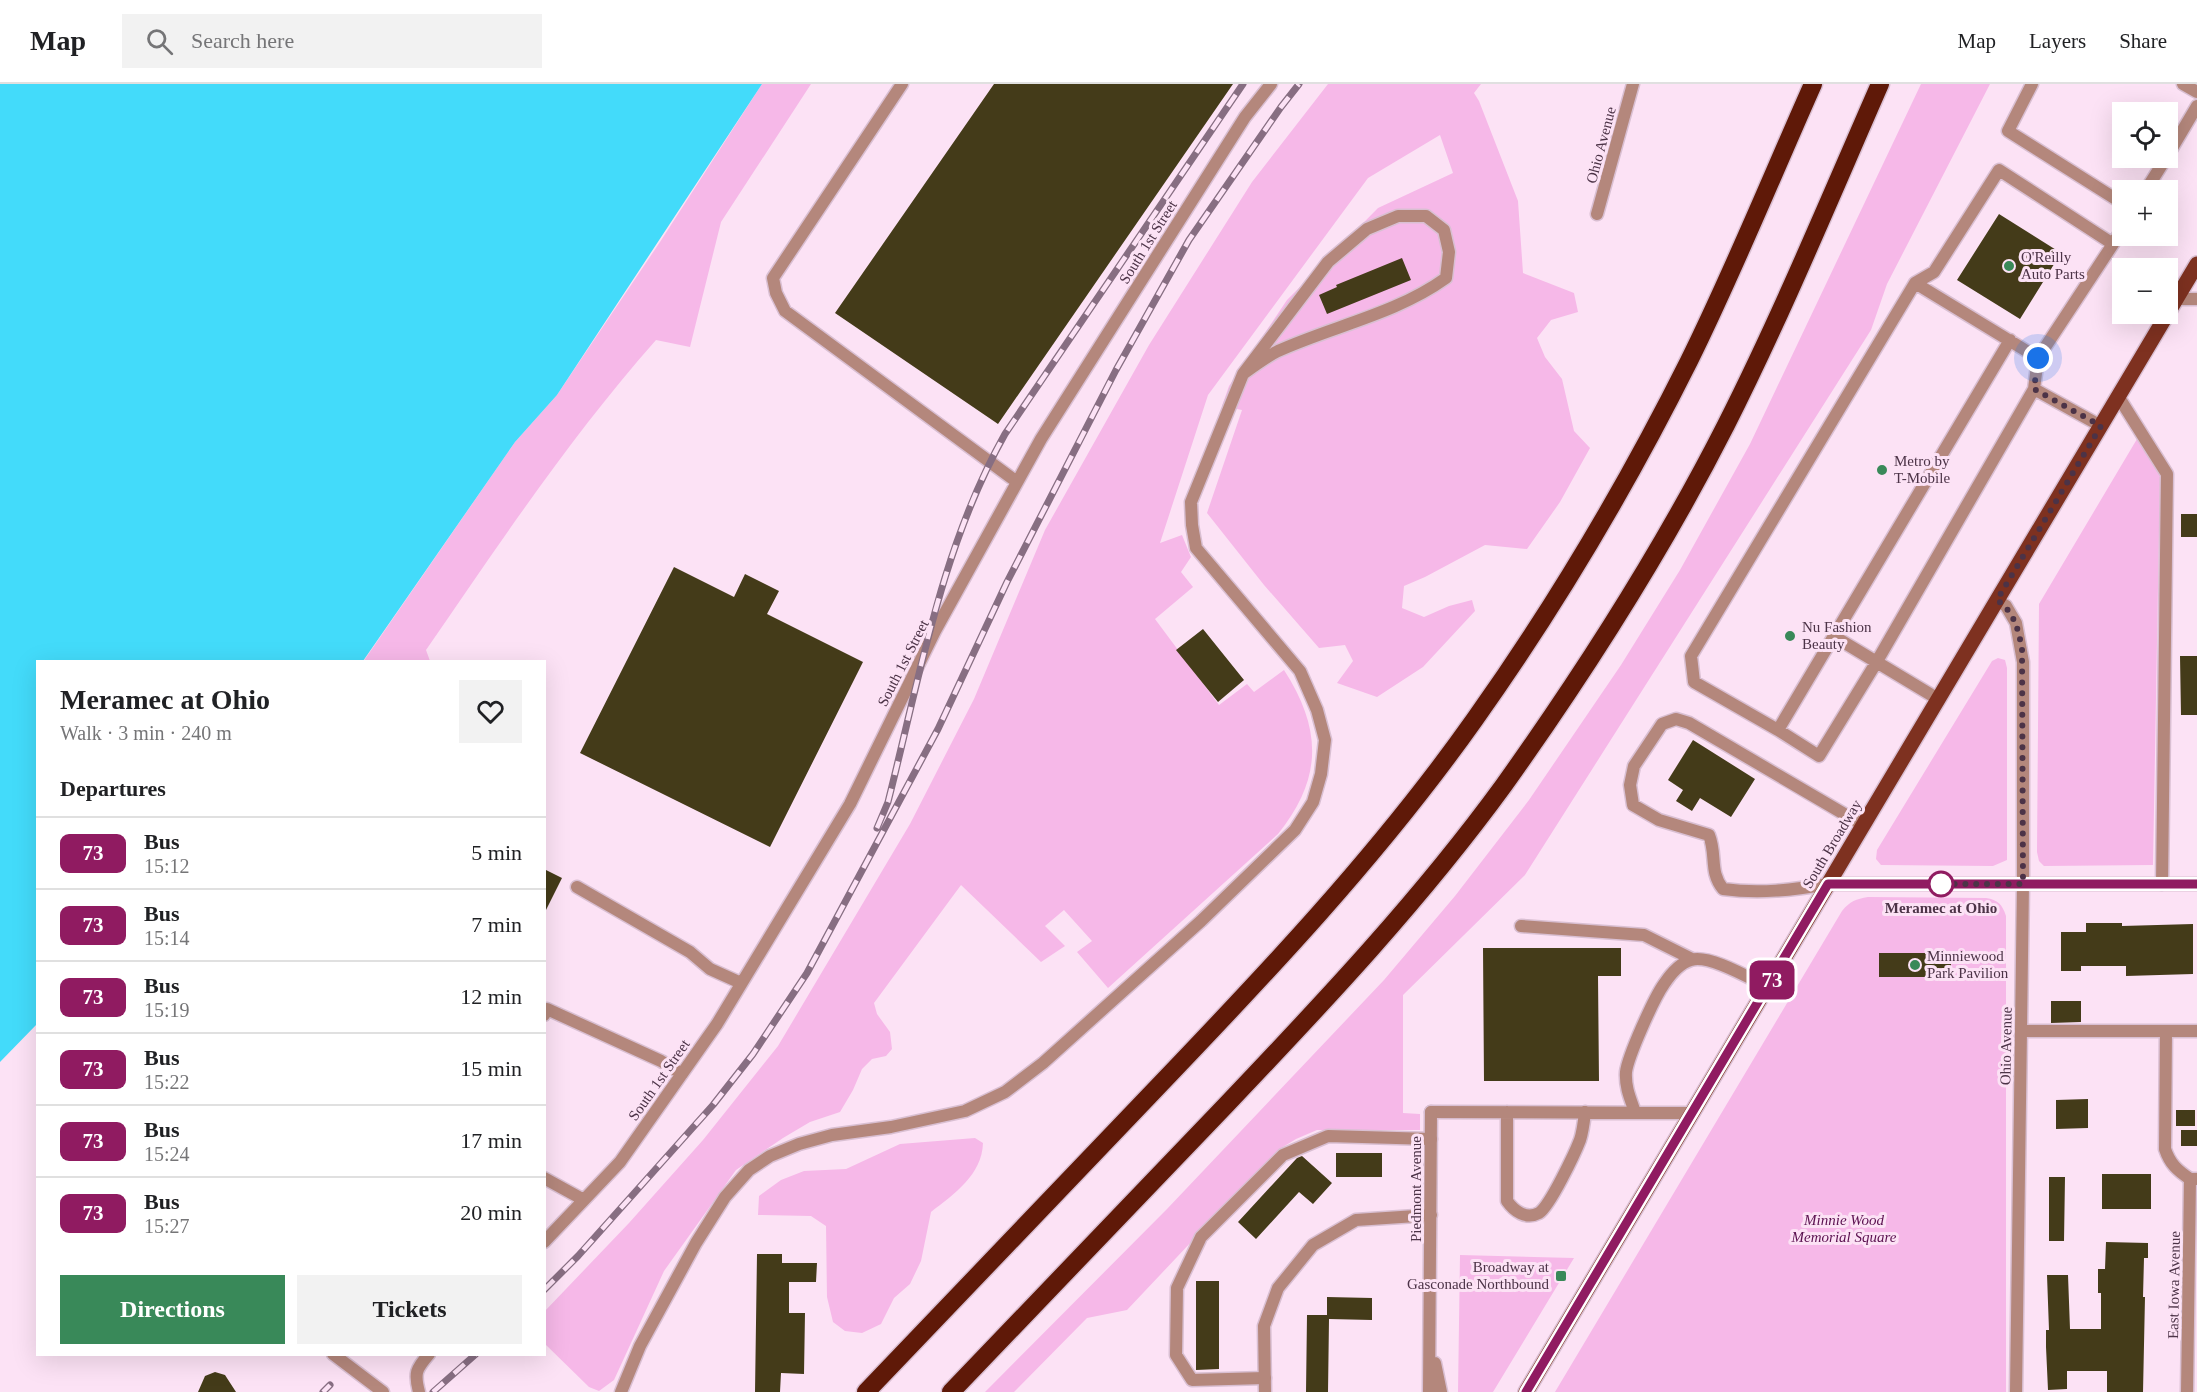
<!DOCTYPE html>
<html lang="en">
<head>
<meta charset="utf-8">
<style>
	:root { --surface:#fff; --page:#f2f2f2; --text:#202124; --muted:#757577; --line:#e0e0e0; --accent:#398959 }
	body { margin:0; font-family:Georgia,serif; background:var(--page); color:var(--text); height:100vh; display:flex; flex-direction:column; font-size:22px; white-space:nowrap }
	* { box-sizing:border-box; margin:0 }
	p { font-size:20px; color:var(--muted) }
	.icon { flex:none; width:33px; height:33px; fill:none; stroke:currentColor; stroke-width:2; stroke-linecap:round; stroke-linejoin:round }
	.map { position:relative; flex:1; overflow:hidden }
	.side { position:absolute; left:36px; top:576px; width:510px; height:696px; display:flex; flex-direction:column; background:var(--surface); border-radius:0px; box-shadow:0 6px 24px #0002 }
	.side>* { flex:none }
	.badge { padding:0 12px; border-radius:9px; font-size:21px; line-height:39px }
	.buttons { position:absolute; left:2112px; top:18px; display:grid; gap:12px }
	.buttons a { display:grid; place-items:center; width:66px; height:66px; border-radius:0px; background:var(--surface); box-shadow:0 6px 24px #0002; font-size:30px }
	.you { position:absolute; width:30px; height:30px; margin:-15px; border:4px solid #fff; border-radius:50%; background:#1a73e8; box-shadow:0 0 0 9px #1a73e833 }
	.map>.badge { position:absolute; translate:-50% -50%; box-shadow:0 0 0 3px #fff }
	h2 { padding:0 24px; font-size:22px; line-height:54px }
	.round { display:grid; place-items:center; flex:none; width:63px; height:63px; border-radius:0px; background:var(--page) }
	.overview { display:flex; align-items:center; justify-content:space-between; height:102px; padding:0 24px }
	h1 { font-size:28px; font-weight:600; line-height:45px }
	.button { display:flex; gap:12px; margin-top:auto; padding:12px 24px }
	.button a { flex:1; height:69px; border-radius:0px; background:var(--accent); color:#fff; font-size:24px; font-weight:600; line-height:69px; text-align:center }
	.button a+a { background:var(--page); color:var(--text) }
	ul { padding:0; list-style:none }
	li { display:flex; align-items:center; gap:18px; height:72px; padding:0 24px; border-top:2px solid var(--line) }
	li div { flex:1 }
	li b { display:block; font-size:22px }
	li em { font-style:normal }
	li .badge { min-width:66px; font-weight:700; text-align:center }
	header { display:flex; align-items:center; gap:36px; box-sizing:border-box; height:84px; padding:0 30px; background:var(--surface); border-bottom:2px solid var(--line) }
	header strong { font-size:28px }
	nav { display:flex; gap:33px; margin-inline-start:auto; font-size:21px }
	.search { width:420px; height:54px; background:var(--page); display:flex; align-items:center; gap:15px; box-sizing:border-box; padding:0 21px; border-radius:0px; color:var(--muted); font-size:22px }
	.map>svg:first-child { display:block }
	.green { fill:#f6b8e8 }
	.water { fill:#43dbfa }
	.building { fill:#443b19 }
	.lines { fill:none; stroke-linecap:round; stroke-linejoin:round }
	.service-casing { stroke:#d9bfd2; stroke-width:15 }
	.minor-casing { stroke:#d9bfd2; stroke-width:15 }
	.tertiary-casing { stroke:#d9bfd2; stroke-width:15 }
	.primary-casing { stroke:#d9bfd2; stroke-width:18 }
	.motorway-casing { stroke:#d9bfd2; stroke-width:21 }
	.service { stroke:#b4877c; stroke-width:12 }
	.minor { stroke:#b4877c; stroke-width:12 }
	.tertiary { stroke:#b4877c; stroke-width:12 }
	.primary { stroke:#7e3120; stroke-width:15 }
	.motorway { stroke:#5f1908; stroke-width:18 }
	.rail-casing { stroke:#876e82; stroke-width:7 }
	.rail { stroke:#fce2f5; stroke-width:4.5; stroke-dasharray:14; stroke-linecap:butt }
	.line-casing { stroke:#fff; stroke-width:14 }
	.line { stroke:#901b61; stroke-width:9 }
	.walk { stroke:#4c3347; stroke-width:6; stroke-dasharray:0 10.8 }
	.poi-dot { fill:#398959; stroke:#fce2f5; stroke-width:2 }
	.stop-dot { fill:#fff; stroke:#901b61; stroke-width:3 }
	.labels { text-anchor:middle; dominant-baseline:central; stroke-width:6; stroke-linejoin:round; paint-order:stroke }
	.street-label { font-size:15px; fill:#4c3347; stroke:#fce2f5 }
	.poi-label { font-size:15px; fill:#4c3347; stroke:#fce2f5; text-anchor:start }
	.stop-label { font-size:15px; font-weight:bold; fill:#4c3347; stroke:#fce2f5 }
	.park-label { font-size:15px; font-style:italic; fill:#5b1150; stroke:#fce2f5 }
</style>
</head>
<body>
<header>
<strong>Map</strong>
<div class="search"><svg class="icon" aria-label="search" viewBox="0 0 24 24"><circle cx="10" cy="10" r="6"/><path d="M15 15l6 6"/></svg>Search here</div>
<nav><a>Map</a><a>Layers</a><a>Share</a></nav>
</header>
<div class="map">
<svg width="2197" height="1308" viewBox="0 0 2197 1308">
	<rect width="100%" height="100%" fill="#fce2f5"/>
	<path class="green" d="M 762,0 L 811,0 L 721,138 L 690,263 L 656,256 C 571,352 499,460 426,566 L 430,577 L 363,578 L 515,358 L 557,311 L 660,158 Z
		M 1328,0 L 1481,0 L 1474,9 L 1479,17 L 1518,117 L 1523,189 L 1574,209 L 1578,228 L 1551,236 L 1537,254 L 1545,273 L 1562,295 L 1574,347 L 1590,364 L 1560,418 L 1527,465 L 1485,461 L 1425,493 L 1404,502 L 1402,524 L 1424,533 L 1449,522 L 1472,516 L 1475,527 L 1423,583 L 1377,613 L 1337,599 L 1353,577 L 1345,561 L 1319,564 L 1264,501 L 1207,429 L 1242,326 L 1222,322 L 1229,302 L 1287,216 L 1378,124 L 1453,89 L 1440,51 L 1368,94 L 1208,311 L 1160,459 L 1182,451 L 1191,473 L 1181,488 L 1193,503 L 1155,535 L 1219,621 L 1247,600 L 1254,608 L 1284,586 C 1322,645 1323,694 1278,750 L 1108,904 L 1077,868 L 1092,857 L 1064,826 L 1045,842 L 1065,862 L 1041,878 L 961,801 L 874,919 L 877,930 L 890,948 L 892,965 L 886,972 L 872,975 L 862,985 L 853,1006 L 840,1028 L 810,1038 L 783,1054 L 736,1086 L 664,1187 L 614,1296 L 599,1307 L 589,1303 L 545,1260 L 544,1228 L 629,1139 L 703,1056 L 778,962 L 910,740 L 974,615 L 1045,446 L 1149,261 L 1252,98 Z
		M 1921,0 L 1990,0 L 1887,200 L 1871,246 L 1525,791 L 1403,911 L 1403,1029 L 1420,1030 L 1420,1046 L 1317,1046 L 1296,1055 L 1278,1066 L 1127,1226 L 1087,1234 L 1014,1308 L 985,1308 L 1167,1125 L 1384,896 L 1455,812 L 1529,716 L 1621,581 L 1680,486 L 1750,360 Z
		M 2137,355 L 2160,392 L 2153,781 L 2044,782 L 2039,777 L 2037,768 L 2039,520 Z
		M 1998,574 L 2005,576 L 2007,584 L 2007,776 L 1993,782 L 1881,781 L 1876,775 L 1877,766 L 1992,577 Z
		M 1868,813 L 1986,814 C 1998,816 2002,820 2006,832 L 2006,1308 L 1555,1308 L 1842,827 C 1850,817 1856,815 1868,813 Z
		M 975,1054 L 983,1059 C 982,1091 954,1110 931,1128 L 921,1177 L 910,1200 L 894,1214 L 881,1240 L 862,1249 L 845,1247 L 833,1238 L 827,1213 L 826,1142 L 811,1132 L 758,1131 L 759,1112 L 781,1096 L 804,1087 L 846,1085 L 900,1060 Z
		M 1460,1171 L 1574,1174 L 1493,1308 L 1458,1308 Z"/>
	<path class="water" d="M 0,0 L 762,0 L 557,311 L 515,358 L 363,577 L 38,578 L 37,940 L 0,978 Z"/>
	<path class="building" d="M 994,0 L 1233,0 L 998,340 L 835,229 Z
		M 1999,130 L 2061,169 L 2020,235 L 1957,196 Z
		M 1402,174 L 1411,196 L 1327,230 L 1319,211 L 1337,203 L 1336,201 Z
		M 2181,430 L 2197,430 L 2197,453 L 2181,453 Z
		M 674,483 L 734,513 L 745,490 L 779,507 L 767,530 L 863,578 L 770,763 L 580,669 Z
		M 1203,545 L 1244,596 L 1218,618 L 1176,566 Z
		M 2180,572 L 2197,572 L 2197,631 L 2181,631 Z
		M 1693,656 L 1755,695 L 1731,733 L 1700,714 L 1692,727 L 1676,717 L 1683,706 L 1668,696 Z
		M 544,785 L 562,794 L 544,830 Z
		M 2086,839 L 2122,839 L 2122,842 L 2193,840 L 2193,890 L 2126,892 L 2126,882 L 2081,882 L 2081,887 L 2061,887 L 2061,848 L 2086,848 Z
		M 1483,864 L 1621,864 L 1621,892 L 1598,892 L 1599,997 L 1484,997 Z
		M 1879,869 L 1951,869 L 1951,893 L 1879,893 Z
		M 2051,917 L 2081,917 L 2081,938 L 2051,939 Z
		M 2088,1015 L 2088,1044 L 2056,1045 L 2056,1016 Z
		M 2176,1026 L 2195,1026 L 2195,1042 L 2176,1042 Z
		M 2181,1046 L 2197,1046 L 2197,1062 L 2181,1062 Z
		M 1336,1069 L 1382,1069 L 1382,1093 L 1336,1093 Z
		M 1302,1072 L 1332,1099 L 1313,1120 L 1299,1108 L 1256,1155 L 1238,1138 L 1297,1074 Z
		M 2102,1090 L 2151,1090 L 2151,1125 L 2102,1125 Z
		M 2049,1093 L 2065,1093 L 2064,1157 L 2049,1157 Z
		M 2106,1158 L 2148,1159 L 2148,1174 L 2144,1174 L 2143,1213 L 2145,1213 L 2143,1308 L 2107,1308 L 2107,1287 L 2067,1287 L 2067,1305 L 2048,1306 L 2046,1263 L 2046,1246 L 2049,1246 L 2047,1191 L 2068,1191 L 2070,1245 L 2101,1245 L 2101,1209 L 2098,1209 L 2098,1185 L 2105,1185 Z
		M 757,1170 L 782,1170 L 782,1179 L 817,1179 L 816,1198 L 789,1198 L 789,1229 L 805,1229 L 804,1290 L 781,1289 L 780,1308 L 755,1308 Z
		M 1196,1197 L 1219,1197 L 1219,1285 L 1196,1286 Z
		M 1327,1213 L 1372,1214 L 1372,1236 L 1329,1235 L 1328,1308 L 1306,1308 L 1307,1231 L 1327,1231 Z
		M 215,1288 L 225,1291 L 236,1308 L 198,1308 L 205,1292 Z"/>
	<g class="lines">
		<defs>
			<path id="service" d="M 902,0 L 773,194 L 776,209 L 785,227 L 1017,398
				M 2032,0 L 2008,47 L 2122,119
				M 2183,0 L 2197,8
				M 2168,71 L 2197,22
				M 2146,106 L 2166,74
				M 1597,130 L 1633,0
				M 1915,199 L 1691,572 L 1694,598 L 1778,646 L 2010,256
				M 2038,274 L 2113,160
				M 2034,305 L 2101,342
				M 2118,312 L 2167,390 L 2162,800
				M 1835,553 L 1938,615
				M 1778,646 L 1819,672 L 1876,579 L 2034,305 L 2038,274 L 1915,199 L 1934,188 L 1999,86 L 2113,160 L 2122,145
				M 1829,800 C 1792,806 1760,810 1723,805 C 1709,788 1717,771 1709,751 L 1659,736 L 1633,721 L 1630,701 L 1634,682 L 1662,640 L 1676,635 L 1689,639 L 1863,741
				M 577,803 L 690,868 L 710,885 L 741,899
				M 1521,842 L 1644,851 L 1692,875
				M 544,931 L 547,925 L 661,977 L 682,990
				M 2022,947 L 2197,947
				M 2166,947 L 2165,1065 C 2170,1080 2177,1086 2190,1095
				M 1431,1028 L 1693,1029
				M 1507,1028 L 1507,1117 C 1514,1127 1526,1136 1539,1129 C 1550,1122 1575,1069 1580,1056 C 1583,1047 1584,1037 1585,1028
				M 1635,1028 C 1630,1014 1625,1003 1626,988 C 1628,972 1654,914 1664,900 C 1670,891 1680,879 1691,876 C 1709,870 1751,895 1768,903
				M 544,1094 L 584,1116
				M 544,1158 L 620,1078 L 717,940 L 850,720 L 935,547 L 1041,355 L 1245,33 L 1271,0
				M 333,1270 L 383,1308
				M 1265,1294 L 1192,1296 L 1176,1271 L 1177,1204 L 1201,1153 L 1283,1071 L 1328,1052 L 1431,1055
				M 419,1308 C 414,1289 416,1285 429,1270
				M 621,1308 L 640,1262 L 696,1159 L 725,1113 L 749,1086 L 770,1072 L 799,1060 L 832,1051 L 891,1043 L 965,1027 L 1005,1008 L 1043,979 L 1201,837 L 1295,746 L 1313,718 L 1321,690 L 1325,656 L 1317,626 L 1300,587 L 1196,464 L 1192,441 L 1191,418 L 1243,290 L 1328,178 L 1367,145 L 1398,132 L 1426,132 L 1444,146 L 1449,168 L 1446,194 C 1396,230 1333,242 1278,267 C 1266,273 1254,282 1243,290"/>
			<path id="minor" d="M 2176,215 L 2197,215
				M 1997,516 L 2006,522 L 2016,539 L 2023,578 L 2023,800 L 2016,1308
				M 1435,1279 L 1441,1308
				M 1265,1308 L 1264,1242 L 1278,1204 L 1313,1161 L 1356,1136 L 1431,1131
				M 1429,1308 L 1431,1028
				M 2187,1308 L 2190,1095 L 2197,1095"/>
			<path id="tertiary" d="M 1829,800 L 2197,800"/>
			<path id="primary" d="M 1526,1308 L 2197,180"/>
			<path id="motorway" d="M 866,1308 C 960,1209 1055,1111 1149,1012 C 1264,892 1379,771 1475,635 C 1556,521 1627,401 1689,277 C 1734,186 1772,92 1813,0
				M 951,1308 C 1043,1212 1135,1116 1227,1020 C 1324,918 1421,815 1504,701 C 1586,586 1662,467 1726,341 C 1782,230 1830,114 1880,0"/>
		</defs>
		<use href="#service" class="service-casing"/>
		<use href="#minor" class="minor-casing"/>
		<use href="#tertiary" class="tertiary-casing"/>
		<use href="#primary" class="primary-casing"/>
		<use href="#motorway" class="motorway-casing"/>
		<use href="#service" class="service"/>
		<use href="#minor" class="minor"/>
		<use href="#tertiary" class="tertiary"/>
		<use href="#primary" class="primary"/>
		<use href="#motorway" class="motorway"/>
		<defs>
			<path id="rail" d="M 877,744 L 888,718 C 920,592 941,464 1005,350 L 1243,0
				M 544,1206 L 578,1172 L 713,1021 L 753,970 L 807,889 L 938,645 L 1007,498 L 1116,286 L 1189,156 L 1281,23 L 1299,0
				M 323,1308 L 330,1301
				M 433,1308 L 476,1270"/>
		</defs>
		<use href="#rail" class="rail-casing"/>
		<use href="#rail" class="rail"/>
	</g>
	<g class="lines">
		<defs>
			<path id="line" d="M 1526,1308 L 1828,800 L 2197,800"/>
		</defs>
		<use href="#line" class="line-casing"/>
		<use href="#line" class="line"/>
		<path class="walk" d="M 1941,800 L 1937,800 L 2023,800 L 2022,565 C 2018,544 2014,528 1997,516 L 2101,342 L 2034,305 L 2038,274"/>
	</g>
	<g class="poi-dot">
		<circle cx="2009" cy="182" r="6"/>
		<circle cx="1882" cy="386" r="6"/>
		<circle cx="1790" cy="552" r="6"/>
		<circle cx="1915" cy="881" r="6"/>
		<rect x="1555" y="1186" width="12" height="12" rx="3"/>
	</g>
	<circle class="stop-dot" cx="1941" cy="800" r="12"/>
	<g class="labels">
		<g class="street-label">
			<text transform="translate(1601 61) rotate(-75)">Ohio Avenue</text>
			<text transform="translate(1148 158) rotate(-58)">South 1st Street</text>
			<text transform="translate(903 579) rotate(-63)">South 1st Street</text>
			<text transform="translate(1832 760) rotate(-59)">South Broadway</text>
			<text transform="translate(2006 962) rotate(-89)">Ohio Avenue</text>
			<text transform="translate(659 996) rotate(-55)">South 1st Street</text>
			<text transform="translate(1416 1105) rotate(-90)">Piedmont Avenue</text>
			<text transform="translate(2174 1201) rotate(-89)">East Iowa Avenue</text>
		</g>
		<g class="poi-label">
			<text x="2021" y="173">O'Reilly<tspan x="2021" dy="17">Auto Parts</tspan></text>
			<text x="1894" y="377">Metro by<tspan x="1894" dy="17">T-Mobile</tspan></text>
			<text x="1802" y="543">Nu Fashion<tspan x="1802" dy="17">Beauty</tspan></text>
			<text x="1927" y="872">Minniewood<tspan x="1927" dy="17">Park Pavilion</tspan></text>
			<text x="1549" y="1183" text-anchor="end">Broadway at<tspan x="1549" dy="17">Gasconade Northbound</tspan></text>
		</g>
		<g class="stop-label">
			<text x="1941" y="824">Meramec at Ohio</text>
		</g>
		<g class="park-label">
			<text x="1844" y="1136">Minnie Wood<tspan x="1844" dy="17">Memorial Square</tspan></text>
		</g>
	</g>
</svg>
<div class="buttons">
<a><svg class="icon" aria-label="locate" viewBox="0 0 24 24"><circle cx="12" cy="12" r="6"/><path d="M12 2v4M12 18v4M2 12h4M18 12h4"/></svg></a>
<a>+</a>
<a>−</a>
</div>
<div class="you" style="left:2038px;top:274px"></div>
<b class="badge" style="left:1772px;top:896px;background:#901b61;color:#fff">73</b>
<section class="side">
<div class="overview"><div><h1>Meramec at Ohio</h1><p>Walk · 3 min · 240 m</p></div><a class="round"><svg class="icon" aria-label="heart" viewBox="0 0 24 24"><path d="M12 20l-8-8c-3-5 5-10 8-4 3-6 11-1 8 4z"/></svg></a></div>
<h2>Departures</h2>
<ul>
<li><span class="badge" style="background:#901b61;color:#fff">73</span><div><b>Bus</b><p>15:12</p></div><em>5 min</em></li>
<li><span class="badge" style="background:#901b61;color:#fff">73</span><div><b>Bus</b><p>15:14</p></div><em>7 min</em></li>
<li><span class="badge" style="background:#901b61;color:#fff">73</span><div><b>Bus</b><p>15:19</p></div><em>12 min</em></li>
<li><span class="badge" style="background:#901b61;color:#fff">73</span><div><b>Bus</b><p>15:22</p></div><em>15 min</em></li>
<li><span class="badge" style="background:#901b61;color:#fff">73</span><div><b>Bus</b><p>15:24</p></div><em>17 min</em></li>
<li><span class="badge" style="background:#901b61;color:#fff">73</span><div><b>Bus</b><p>15:27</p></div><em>20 min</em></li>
</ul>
<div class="button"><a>Directions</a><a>Tickets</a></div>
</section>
</div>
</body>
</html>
